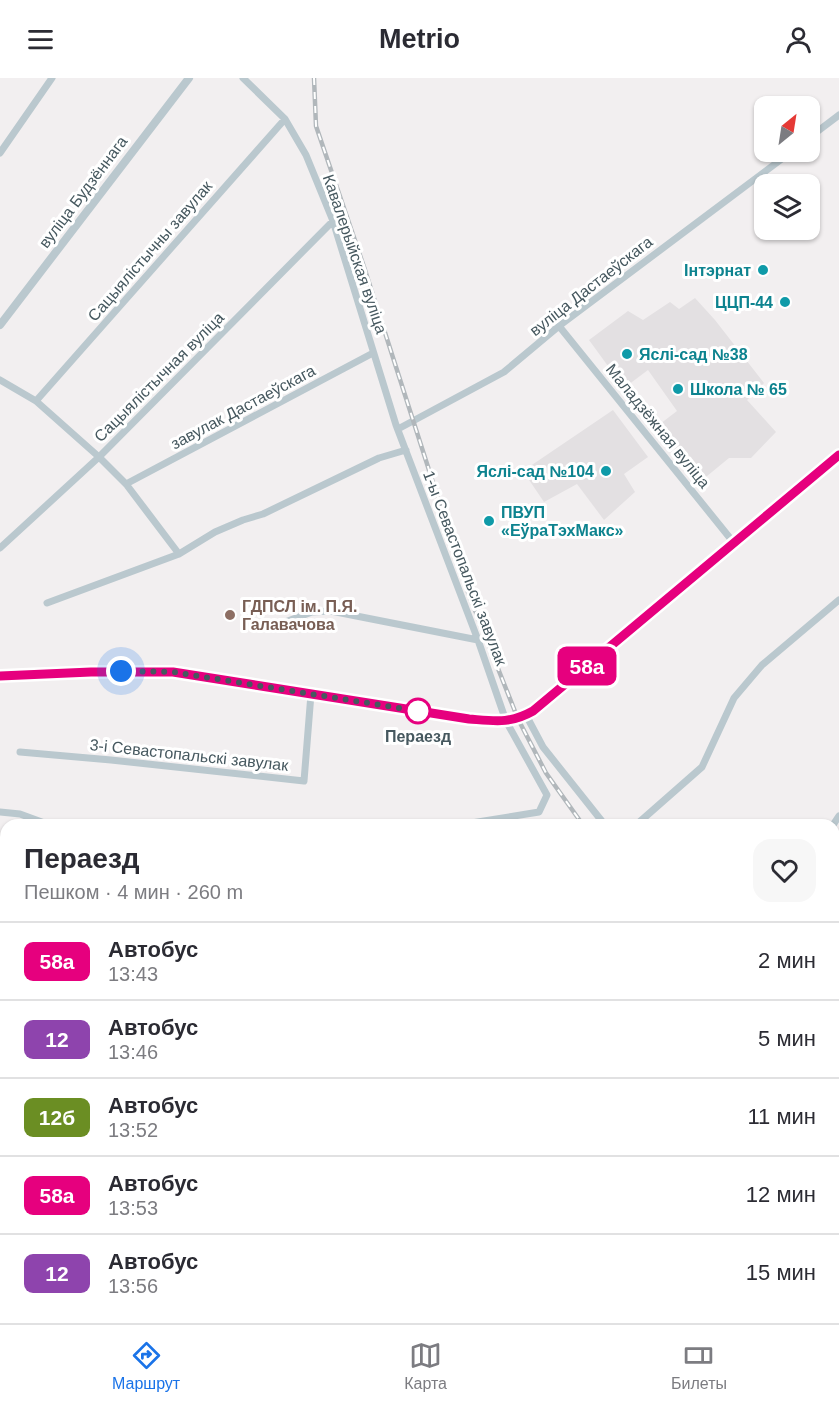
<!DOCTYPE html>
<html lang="ru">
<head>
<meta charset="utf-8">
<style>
	:root { --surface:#fff; --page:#f7f7f7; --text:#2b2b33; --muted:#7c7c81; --line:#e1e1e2; --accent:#1a73e8 }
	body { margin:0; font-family:Arial,sans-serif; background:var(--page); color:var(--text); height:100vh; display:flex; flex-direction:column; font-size:22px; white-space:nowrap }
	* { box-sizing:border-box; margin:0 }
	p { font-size:20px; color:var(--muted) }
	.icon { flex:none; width:33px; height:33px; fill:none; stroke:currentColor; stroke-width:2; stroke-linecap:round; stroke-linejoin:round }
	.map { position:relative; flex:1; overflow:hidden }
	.sheet { position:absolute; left:0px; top:741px; width:840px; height:504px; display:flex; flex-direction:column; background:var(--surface); border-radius:18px 18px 0 0; box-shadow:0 2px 4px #0004 }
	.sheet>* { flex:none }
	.badge { padding:0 12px; border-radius:9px; font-size:21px; line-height:39px }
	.needle { width:39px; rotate:30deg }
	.controls { position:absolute; left:754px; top:18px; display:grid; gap:12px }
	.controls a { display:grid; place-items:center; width:66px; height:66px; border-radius:12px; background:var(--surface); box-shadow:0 2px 4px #0004; font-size:30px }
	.you { position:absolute; width:30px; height:30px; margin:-15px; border:4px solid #fff; border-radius:50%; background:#1a73e8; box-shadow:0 0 0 9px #1a73e833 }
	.map>.badge { position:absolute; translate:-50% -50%; box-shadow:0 0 0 3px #fff }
	.round { display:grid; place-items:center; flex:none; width:63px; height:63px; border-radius:18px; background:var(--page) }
	.head { display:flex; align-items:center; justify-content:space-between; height:102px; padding:0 24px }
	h1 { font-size:28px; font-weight:600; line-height:45px }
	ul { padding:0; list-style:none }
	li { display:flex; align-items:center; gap:18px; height:78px; padding:0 24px; border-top:2px solid var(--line) }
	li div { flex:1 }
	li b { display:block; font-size:22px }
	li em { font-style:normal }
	li .badge { min-width:66px; font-weight:700; text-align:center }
	header { display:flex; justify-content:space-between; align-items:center; height:78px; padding:0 24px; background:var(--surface); font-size:27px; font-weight:600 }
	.menu { display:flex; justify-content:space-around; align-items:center; height:84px; border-top:2px solid var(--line); background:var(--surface); font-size:16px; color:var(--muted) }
	.menu a { display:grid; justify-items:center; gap:3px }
	.menu .active { color:var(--accent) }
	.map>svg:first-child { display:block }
	.education { fill:#e3e0e2 }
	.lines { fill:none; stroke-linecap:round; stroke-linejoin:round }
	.minor { stroke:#bac8ce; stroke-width:7 }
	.tertiary { stroke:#bac8ce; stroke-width:8 }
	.rail-casing { stroke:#b1b7bb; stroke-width:4.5 }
	.rail { stroke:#fff; stroke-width:2; stroke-dasharray:7; stroke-linecap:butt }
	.line-casing { stroke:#fff; stroke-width:14 }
	.line { stroke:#e6007e; stroke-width:9 }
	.walk { stroke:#46585f; stroke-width:6; stroke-dasharray:0 10.8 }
	.culture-dot { fill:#0f9aa8; stroke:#fff; stroke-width:2 }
	.education-dot { fill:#8d6e63; stroke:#fff; stroke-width:2 }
	.stop-dot { fill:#fff; stroke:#e6007e; stroke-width:3 }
	.labels { text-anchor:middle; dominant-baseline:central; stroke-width:6; stroke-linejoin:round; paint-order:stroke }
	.street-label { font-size:16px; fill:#46585f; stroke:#fff }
	.culture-label { font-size:16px; font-weight:bold; fill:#0d838f; stroke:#fff; text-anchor:end }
	.education-label { font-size:16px; font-weight:bold; fill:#785e54; stroke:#fff; text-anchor:start }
	.stop-label { font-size:16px; font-weight:bold; fill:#46585f; stroke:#fff }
</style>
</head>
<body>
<header><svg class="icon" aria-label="menu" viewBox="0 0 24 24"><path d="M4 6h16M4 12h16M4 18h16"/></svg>Metrio<svg class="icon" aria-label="person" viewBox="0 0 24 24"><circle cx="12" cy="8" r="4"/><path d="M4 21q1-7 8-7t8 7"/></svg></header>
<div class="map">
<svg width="839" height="1245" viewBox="0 0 839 1245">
	<rect width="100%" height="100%" fill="#f2eff0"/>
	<path class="education" d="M 695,220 L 715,242 L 764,305 L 747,322 L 776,354 L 751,380 L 729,380 L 701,403 L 656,349 L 677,333 L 648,292 L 624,310 L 589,262 L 628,233 L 643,242 L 670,224 L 679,231 Z
		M 613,332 L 648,379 L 624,396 L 635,414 L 604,442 L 577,406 L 544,424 L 523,393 Z"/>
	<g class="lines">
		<path class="minor" d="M 243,0 L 285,41 L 306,77 L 333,143 L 396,347 L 478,562 L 506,643 L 547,717 L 539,734 L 459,747
			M 810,59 L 839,37
			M 0,75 L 52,0
			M 559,248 L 734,465
			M 0,302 L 36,323 L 99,379 L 126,406 L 179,476
			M 36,323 L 285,41
			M 398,351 L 504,294 L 559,248 L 791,74
			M 126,406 L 373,275
			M 0,470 L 99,379 L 333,143
			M 47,525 L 179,476 L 215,454 L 243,442 L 263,436 L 379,380 L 406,372
			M 277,547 L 312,534 L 331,533 L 478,562
			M 526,637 L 543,669 L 605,747
			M 20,674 L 111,682 L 304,703 L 311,616
			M 0,734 L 20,736 L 50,747
			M 636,747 L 702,689 L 734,620 L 762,587 L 839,522
			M 833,747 L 839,738
			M 834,792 L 839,795
			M 0,849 L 6,848
			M 0,861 L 6,875
			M 834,950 L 839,953
			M 0,1007 L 6,1006
			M 0,1151 L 6,1104
			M 0,1189 L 6,1190
			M 180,1239 L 202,1245
			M 516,1239 L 534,1245
			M 717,1239 L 730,1245
			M 85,1245 L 87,1239"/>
		<path class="tertiary" d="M 0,247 L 189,0
			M 0,598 L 111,593 L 173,594 L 469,641 C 495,643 510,646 533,633 L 839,377"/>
		<defs>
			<path id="rail" d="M 314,0 L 316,48 L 364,189 L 469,517 L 518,641 L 546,695 L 583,747
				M 834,959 L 839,961"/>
		</defs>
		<use href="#rail" class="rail-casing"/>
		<use href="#rail" class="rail"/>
	</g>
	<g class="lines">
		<defs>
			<path id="line" d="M 0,598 L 91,594 L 173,594 L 469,641 C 495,643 510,646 533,633 L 839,377"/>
		</defs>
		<use href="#line" class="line-casing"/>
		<use href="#line" class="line"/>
		<path class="walk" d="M 121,593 L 173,594 L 418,633"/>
	</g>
	<g class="culture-dot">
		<circle cx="763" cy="192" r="6"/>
		<circle cx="785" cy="224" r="6"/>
		<circle cx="627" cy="276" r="6"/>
		<circle cx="678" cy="311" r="6"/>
		<circle cx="606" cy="393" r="6"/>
		<circle cx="489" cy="443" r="6"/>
	</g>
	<circle class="education-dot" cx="230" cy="537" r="6"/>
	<circle class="stop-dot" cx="418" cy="633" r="12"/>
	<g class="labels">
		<g class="street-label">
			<text transform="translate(83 114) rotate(-53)">вуліца Будзённага</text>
			<text transform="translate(150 173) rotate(-49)">Сацыялістычны завулак</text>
			<text transform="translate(355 176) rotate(71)">Кавалерыйская вуліца</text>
			<text transform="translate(591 208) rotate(-38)">вуліца Дастаеўскага</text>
			<text transform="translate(159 299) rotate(-45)">Сацыялістычная вуліца</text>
			<text transform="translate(243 329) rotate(-28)">завулак Дастаеўскага</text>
			<text transform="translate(658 348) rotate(51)">Маладзёжная вуліца</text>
			<text transform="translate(465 490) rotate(69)">1-ы Севастопальскі завулак</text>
			<text transform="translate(189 677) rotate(6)">3-і Севастопальскі завулак</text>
		</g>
		<g class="culture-label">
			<text x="751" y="192">Інтэрнат</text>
			<text x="773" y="224">ЦЦП-44</text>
			<text x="639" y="276" text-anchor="start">Яслі-сад №38</text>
			<text x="690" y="311" text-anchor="start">Школа № 65</text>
			<text x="594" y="393">Яслі-сад №104</text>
			<text x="501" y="434" text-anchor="start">ПВУП<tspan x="501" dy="18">«ЕўраТэхМакс»</tspan></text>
		</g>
		<g class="education-label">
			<text x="242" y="528">ГДПСЛ ім. П.Я.<tspan x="242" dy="18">Галавачова</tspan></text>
		</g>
		<g class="stop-label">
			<text x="418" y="658">Пераезд</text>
		</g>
	</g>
</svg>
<div class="controls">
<a><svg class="needle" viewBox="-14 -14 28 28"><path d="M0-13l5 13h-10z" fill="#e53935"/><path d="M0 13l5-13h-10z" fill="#7c7c81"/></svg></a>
<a><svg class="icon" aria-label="layers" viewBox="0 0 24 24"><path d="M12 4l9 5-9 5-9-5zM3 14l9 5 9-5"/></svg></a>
</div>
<div class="you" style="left:121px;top:593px"></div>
<b class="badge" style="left:587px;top:588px;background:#e6007e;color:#fff">58а</b>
<section class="sheet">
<div class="head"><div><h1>Пераезд</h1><p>Пешком · 4 мин · 260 m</p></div><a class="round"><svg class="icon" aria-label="heart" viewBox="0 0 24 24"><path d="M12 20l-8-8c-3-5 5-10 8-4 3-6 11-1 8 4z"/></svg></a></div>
<ul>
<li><span class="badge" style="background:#e6007e;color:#fff">58а</span><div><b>Автобус</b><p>13:43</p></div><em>2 мин</em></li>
<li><span class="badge" style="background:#8e44ad;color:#fff">12</span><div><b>Автобус</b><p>13:46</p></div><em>5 мин</em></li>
<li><span class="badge" style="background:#6b8e23;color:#fff">12б</span><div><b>Автобус</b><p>13:52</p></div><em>11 мин</em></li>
<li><span class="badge" style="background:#e6007e;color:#fff">58а</span><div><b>Автобус</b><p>13:53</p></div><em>12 мин</em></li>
<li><span class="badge" style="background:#8e44ad;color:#fff">12</span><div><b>Автобус</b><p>13:56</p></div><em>15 мин</em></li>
</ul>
</section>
</div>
<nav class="menu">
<a class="active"><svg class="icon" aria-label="directions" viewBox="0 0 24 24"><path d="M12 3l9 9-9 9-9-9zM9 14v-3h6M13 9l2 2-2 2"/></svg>Маршрут</a>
<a><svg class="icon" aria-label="map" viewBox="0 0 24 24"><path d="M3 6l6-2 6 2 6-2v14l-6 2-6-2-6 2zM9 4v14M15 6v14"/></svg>Карта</a>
<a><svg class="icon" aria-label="tickets" viewBox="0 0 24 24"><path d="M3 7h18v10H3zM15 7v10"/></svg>Билеты</a>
</nav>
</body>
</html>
